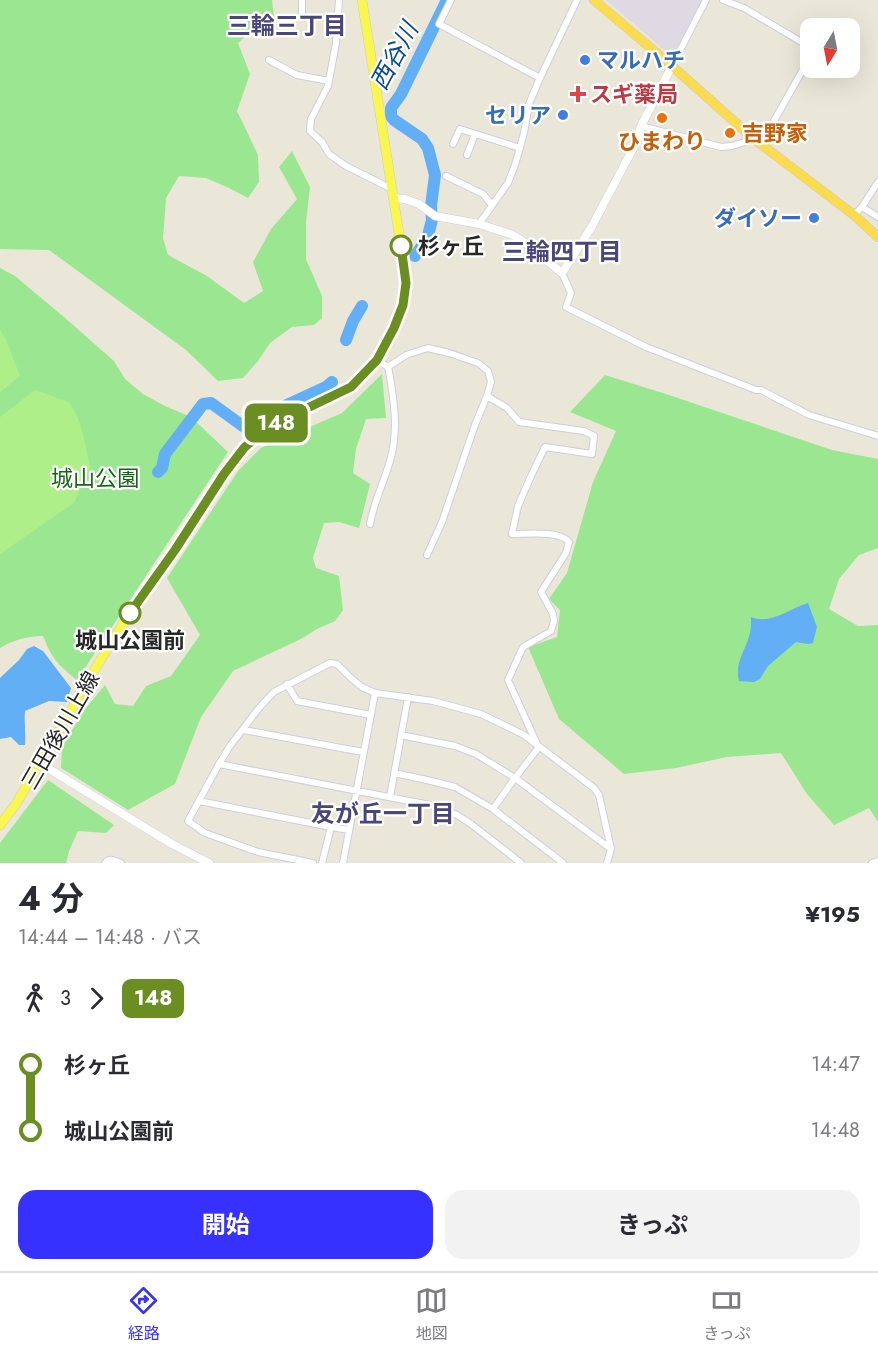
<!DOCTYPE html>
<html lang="ja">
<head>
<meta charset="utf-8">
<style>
	:root { --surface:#fff; --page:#f2f2f3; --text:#2b2b33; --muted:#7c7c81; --line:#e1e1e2; --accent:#3731ff }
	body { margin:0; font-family:Jost,"Noto Sans JP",sans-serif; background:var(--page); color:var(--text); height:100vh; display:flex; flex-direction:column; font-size:22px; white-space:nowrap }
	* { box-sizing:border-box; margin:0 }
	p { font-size:20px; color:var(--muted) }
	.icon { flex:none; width:33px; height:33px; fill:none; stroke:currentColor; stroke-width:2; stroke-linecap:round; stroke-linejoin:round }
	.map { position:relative; height:863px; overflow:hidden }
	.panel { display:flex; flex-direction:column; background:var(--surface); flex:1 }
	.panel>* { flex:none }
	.badge { padding:0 12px; border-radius:9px; font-size:21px; line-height:39px }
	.needle { width:39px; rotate:190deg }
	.fabs { position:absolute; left:800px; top:18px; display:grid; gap:12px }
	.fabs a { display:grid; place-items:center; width:60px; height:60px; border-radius:12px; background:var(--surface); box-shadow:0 6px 24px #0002; font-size:30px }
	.map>.badge { position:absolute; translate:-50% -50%; box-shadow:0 0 0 3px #fff }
	.legs { display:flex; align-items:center; gap:9px; height:66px; padding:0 18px; font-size:20px }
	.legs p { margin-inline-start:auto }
	.overview { display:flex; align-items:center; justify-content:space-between; height:102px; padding:0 18px }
	h1 { font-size:33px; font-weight:700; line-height:45px }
	.cta { display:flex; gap:12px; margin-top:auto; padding:12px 18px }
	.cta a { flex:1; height:69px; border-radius:18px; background:var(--accent); color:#fff; font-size:24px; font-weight:700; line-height:69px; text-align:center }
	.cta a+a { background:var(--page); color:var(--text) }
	ul { padding:0 18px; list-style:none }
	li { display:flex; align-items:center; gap:21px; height:66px; font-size:22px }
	li i { display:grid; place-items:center; width:9px; height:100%; margin:0 8px; background:currentColor }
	li i::after { content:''; width:15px; height:15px; margin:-8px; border:4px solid; border-radius:50%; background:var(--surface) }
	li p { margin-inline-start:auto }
	li:first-child i { background:linear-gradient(#0000 50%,currentColor 0) }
	li:last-child i { background:linear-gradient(currentColor 50%,#0000 0) }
	.menu { display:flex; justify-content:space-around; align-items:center; height:84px; border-top:2px solid var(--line); background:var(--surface); font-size:16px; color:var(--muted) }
	.menu a { display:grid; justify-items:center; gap:3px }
	.menu .current { color:var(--accent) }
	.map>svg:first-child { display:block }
	.industrial { fill:#ded9e3 }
	.green { fill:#9be690 }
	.pitch { fill:#afef8a }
	.water { fill:#62aff5 }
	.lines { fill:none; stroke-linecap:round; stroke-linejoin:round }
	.river { stroke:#62aff5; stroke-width:12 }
	.minor-casing { stroke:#cdcde2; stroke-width:8 }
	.tertiary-casing { stroke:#cdcde2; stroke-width:9 }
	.primary-casing { stroke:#cbcbcb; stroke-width:10 }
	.trunk-casing { stroke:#cbcbcb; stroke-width:10 }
	.minor { stroke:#fff; stroke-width:6 }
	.tertiary { stroke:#fff; stroke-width:8 }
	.primary { stroke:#f9f64f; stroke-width:9 }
	.trunk { stroke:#fcdc4f; stroke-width:9 }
	.line-1-casing { stroke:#fff; stroke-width:14 }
	.line-1 { stroke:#6b8e23; stroke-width:9 }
	.shop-dot { fill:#3f7fe0; stroke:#fff; stroke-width:2 }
	.health-dot { fill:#e0444e; stroke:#fff; stroke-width:2 }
	.food-dot { fill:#e8710a; stroke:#fff; stroke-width:2 }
	.stop-1-dot { fill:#fff; stroke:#6b8e23; stroke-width:3 }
	.labels { text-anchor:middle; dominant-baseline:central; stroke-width:4.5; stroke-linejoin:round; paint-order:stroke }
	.shop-label { font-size:22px; font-weight:bold; fill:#366cbe; stroke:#fff; text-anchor:end }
	.health-label { font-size:22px; font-weight:bold; fill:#be3a42; stroke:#fff; text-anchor:start }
	.food-label { font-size:22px; font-weight:bold; fill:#c56008; stroke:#fff; text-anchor:start }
	.stop-label { font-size:22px; font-weight:bold; fill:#272727; stroke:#fff; text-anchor:start }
	.park-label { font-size:22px; fill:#156715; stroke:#fff }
	.street-label { font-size:22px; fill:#272727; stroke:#fff }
	.neighbourhood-label { font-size:24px; font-weight:bold; fill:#48467a; stroke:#fff }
	.water-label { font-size:24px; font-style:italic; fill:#05499e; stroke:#fff }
</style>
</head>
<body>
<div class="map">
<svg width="878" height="863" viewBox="0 0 878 863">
	<rect width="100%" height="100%" fill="#ebe7d8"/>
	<path class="industrial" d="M 606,0 L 702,0 L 673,57 Z"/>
	<path class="green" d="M 0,0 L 272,0 L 275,26 L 254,29 L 238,43 L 250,74 L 237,111 L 258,155 L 259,182 L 248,198 L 229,188 L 206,178 L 179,176 L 166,198 L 163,238 L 168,255 L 207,276 L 244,303 L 263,291 L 253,262 L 271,229 L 297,199 L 279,167 L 292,151 L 310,187 L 306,222 L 306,259 L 322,296 L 322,318 L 314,325 L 292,327 L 270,343 L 258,361 L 243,378 L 218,381 L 186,350 L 49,250 L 0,249 Z
		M 0,268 L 15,276 L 64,317 L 114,361 L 125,379 L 143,394 L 165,406 L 191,417 L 228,452 L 77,680 C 58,665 52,659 43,636 C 28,636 13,640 0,648 Z
		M 382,374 L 386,418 L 366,419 L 356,449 L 353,473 L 370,484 L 359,528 L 339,522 L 324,523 L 313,558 L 316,568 L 339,576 L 343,610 L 335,621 L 317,629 L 301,639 L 233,671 L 201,717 L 175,784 L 128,810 L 61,768 L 62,746 L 85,709 L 105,685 L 115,704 L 133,706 L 146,686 L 171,676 L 200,635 L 167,578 L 238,471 L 261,448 L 342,413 Z
		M 605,375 L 666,394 L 832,450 L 878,459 L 878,548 L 859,555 L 839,579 L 829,609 L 858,626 L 878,625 L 878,822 L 869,808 L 834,825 L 807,794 L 781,753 L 727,757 L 676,768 L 624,774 L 559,719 L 528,647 L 557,637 L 560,610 L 549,599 L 567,573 L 593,482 L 616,431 L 570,412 Z
		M 48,780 L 114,825 L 106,833 L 78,831 L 69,851 L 66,863 L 0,863 L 0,843 Z"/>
	<path class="pitch" d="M 0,330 L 6,340 L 20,376 L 0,392 Z
		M 35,390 L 69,402 L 78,418 L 84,438 L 90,468 L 74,503 L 0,554 L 0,417 Z"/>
	<path class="water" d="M 808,603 L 817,627 L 813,643 L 808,644 L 796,642 L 768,666 L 760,679 L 754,682 L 739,681 C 734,663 746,650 750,633 C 751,628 751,622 751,617 C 772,625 788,609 808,603 Z
		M 34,646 L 43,651 L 71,688 L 67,702 L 49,701 L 25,711 C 24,722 26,733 25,745 L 19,745 L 11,737 L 0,739 L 0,678 L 19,660 L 27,649 Z"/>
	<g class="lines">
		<path class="river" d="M 415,256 L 427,239 L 432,220 L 431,206 L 435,175 L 428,148 L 422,139 L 394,120 L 391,116 L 391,108 L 401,94 L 447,0
			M 346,340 L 353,321 L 362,306
			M 158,472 L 162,468 L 165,454 L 203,404 L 211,403 L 247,429 L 287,405 L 326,387 L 332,382"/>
		<defs>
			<path id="minor" d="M 302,0 L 302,17
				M 339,0 L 336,43 L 328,86 L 311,119 L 310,131 L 322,142 L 329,154 L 346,166 L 392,189
				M 451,0 L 439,24 L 540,78
				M 723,0 L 744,8 L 810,47
				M 269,60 L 297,75 L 329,81
				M 672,66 L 706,0
				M 641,126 L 721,147 L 732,146 L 754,139
				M 453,144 L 460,129 L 520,148
				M 761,144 L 810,57
				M 467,155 L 475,134
				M 446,176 L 483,194 L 492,205
				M 862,207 L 878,217
				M 854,215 L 862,207 L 878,182
				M 479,224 L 508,183 L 515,165 L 524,133 L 529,104 L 540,78 L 577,0
				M 562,273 L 571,293 L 566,307 L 646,347 L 756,390 L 761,390 L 809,415 L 878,436
				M 388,367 L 406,355 L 428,348 L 449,353 L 478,363 L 488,371 L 491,382 L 487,396 L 475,425 L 442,522 L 427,555
				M 487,396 L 507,408 L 519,422 L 584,431 L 594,436 L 592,454 L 545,447 L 531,476 L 518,506 L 512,534 C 527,534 560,530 569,542 L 566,553 L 541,592 L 553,614 L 554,621 L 551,631 L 523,647 L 508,680 L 537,744
				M 370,524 C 374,501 384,482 390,461 C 399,431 394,397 388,367 L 377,360
				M 287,684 L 297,701 L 371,715
				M 244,730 L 363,752
				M 401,735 L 455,746 L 476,754 L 515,778 L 611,849
				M 219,764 L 435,806 L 457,815 L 471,824 L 521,863
				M 394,773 L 427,780 L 455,787 L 493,809 L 563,863
				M 390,797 L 408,697
				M 199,801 L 331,827
				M 493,809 L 515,778 L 539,747
				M 105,863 C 110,857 115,861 121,863
				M 313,863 L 258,852 L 205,833 L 188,821 L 219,764 L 230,746 L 259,708 L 274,692 L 330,663 L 337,664 L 352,679 L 362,687 L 375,693 L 433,701 L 481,714 L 506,726 L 524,735 L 594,788 L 599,795 L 611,849 L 607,863
				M 322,863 L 331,827 L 349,830
				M 343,863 L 375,693
				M 872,863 L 878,861"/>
			<path id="tertiary" d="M 393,198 L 405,199 L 419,204 L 435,216 L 479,224 L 513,235 L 524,242 L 562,273 L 591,228 L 637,141 L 641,126 L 672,66
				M 41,764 L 172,844 L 209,863"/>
			<path id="primary" d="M 0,825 L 16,804 L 104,654 L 130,613 L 175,550 L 224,474 L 244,448 L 266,428 L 351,387 L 377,360 L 394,329 L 403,305 L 406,283 L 401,246 L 362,0"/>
			<path id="trunk" d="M 594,0 L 672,66 L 754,139 L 854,215 L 878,237"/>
		</defs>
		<use href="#minor" class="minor-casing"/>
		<use href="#tertiary" class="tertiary-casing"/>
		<use href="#primary" class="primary-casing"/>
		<use href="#trunk" class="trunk-casing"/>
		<use href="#minor" class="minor"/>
		<use href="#tertiary" class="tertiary"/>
		<use href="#primary" class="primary"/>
		<use href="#trunk" class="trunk"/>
	</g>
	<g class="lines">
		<defs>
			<path id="line-1" d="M 130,613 L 175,550 L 224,474 L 244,448 L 266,428 L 351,387 L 377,360 L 394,328 L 403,305 L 406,283 L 401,246"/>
		</defs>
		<use href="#line-1" class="line-1-casing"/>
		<use href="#line-1" class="line-1"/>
	</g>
	<g class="shop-dot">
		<circle cx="585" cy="60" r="6"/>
		<circle cx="563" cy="115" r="6"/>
		<circle cx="814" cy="218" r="6"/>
	</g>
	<path class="health-dot" d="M575 85h6v6h6v6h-6v6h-6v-6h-6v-6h6z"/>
	<g class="food-dot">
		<circle cx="662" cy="118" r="6"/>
		<circle cx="730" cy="133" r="6"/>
	</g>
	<g class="stop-1-dot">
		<circle cx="401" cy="246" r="10"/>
		<circle cx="130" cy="613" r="10"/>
	</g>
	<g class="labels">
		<g class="shop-label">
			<text x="597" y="60" text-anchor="start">マルハチ</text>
			<text x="551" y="115">セリア</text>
			<text x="802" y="218">ダイソー</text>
		</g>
		<g class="health-label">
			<text x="590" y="94">スギ薬局</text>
		</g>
		<g class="food-label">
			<text x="742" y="133">吉野家</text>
			<text x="662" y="141" text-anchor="middle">ひまわり</text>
		</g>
		<g class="stop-label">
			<text x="418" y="246">杉ヶ丘</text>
			<text x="130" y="640" text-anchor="middle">城山公園前</text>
		</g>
		<g class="park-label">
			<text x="95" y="478">城山公園</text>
		</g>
		<g class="street-label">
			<text transform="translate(60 730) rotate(-60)">三田後川上線</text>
		</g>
		<g class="neighbourhood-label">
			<text x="287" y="25">三輪三丁目</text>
			<text x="562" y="251">三輪四丁目</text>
			<text x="383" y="813">友が丘一丁目</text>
		</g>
		<g class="water-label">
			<text transform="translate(394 56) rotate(-62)">西谷川</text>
		</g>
	</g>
</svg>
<div class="fabs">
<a><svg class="needle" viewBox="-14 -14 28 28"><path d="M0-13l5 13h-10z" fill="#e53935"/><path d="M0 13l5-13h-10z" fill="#7c7c81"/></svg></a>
</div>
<b class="badge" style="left:276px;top:423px;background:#6b8e23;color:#fff">148</b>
</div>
<section class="panel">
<div class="overview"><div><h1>4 分</h1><p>14:44 – 14:48 · バス</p></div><b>¥195</b></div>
<div class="legs"><svg class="icon" aria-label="walk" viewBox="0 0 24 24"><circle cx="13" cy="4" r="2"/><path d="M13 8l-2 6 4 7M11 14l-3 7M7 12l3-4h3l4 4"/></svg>3<svg class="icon" aria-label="forward" viewBox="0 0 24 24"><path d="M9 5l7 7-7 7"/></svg><b class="badge" style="background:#6b8e23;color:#fff">148</b></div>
<ul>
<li><i style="color:#6b8e23"></i><b>杉ヶ丘</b><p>14:47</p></li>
<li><i style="color:#6b8e23"></i><b>城山公園前</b><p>14:48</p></li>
</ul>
<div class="cta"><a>開始</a><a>きっぷ</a></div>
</section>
<nav class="menu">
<a class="current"><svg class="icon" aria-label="directions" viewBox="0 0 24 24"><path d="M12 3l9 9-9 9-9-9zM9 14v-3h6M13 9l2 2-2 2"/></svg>経路</a>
<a><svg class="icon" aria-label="map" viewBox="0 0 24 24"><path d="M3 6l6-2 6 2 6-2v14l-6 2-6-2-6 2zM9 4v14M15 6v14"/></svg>地図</a>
<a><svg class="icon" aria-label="tickets" viewBox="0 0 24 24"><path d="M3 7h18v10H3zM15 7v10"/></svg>きっぷ</a>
</nav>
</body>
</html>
